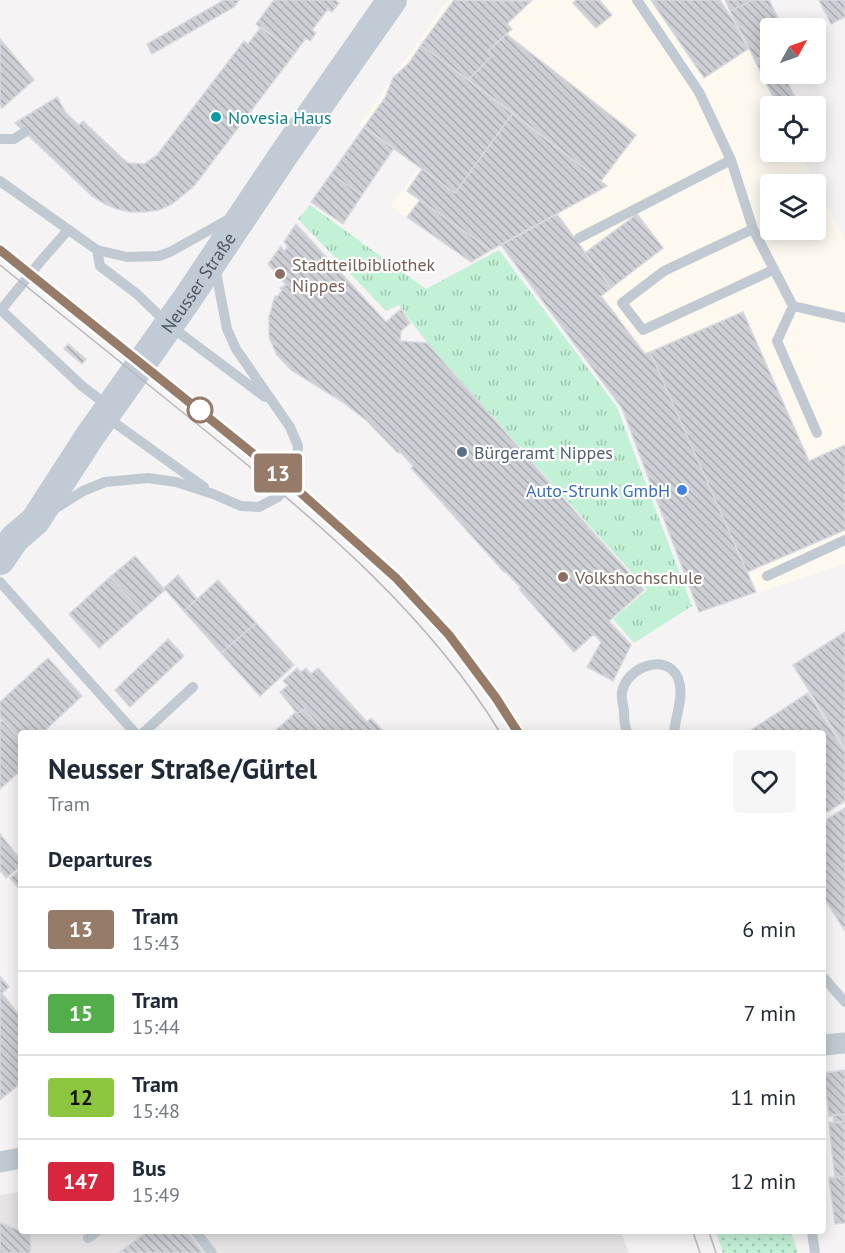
<!DOCTYPE html>
<html lang="en">
<head>
<meta charset="utf-8">
<style>
	:root { --surface:#fff; --page:#f6f6f7; --text:#1f2937; --muted:#747a83; --line:#e0e1e3 }
	body { margin:0; font-family:"PT Sans",sans-serif; background:var(--page); color:var(--text); height:100vh; display:flex; flex-direction:column; font-size:22px; white-space:nowrap }
	* { box-sizing:border-box; margin:0 }
	p { font-size:20px; color:var(--muted) }
	.icon { flex:none; width:33px; height:33px; fill:none; stroke:currentColor; stroke-width:2; stroke-linecap:round; stroke-linejoin:round }
	.map { position:relative; flex:1; overflow:hidden }
	.side { position:absolute; left:18px; top:730px; width:808px; height:504px; display:flex; flex-direction:column; background:var(--surface); border-radius:6px; box-shadow:0 3px 15px #0003 }
	.side>* { flex:none }
	.badge { padding:0 12px; border-radius:4px; font-size:21px; line-height:39px }
	.needle { width:39px; rotate:50deg }
	.controls { position:absolute; left:760px; top:18px; display:grid; gap:12px }
	.controls a { display:grid; place-items:center; width:66px; height:66px; border-radius:6px; background:var(--surface); box-shadow:0 3px 15px #0003; font-size:30px }
	.map>.badge { position:absolute; translate:-50% -50%; box-shadow:0 0 0 3px #fff }
	h2 { padding:0 30px; font-size:22px; line-height:54px }
	.round { display:grid; place-items:center; flex:none; width:63px; height:63px; border-radius:6px; background:var(--page) }
	.headline { display:flex; align-items:center; justify-content:space-between; height:102px; padding:0 30px }
	h1 { font-size:28px; font-weight:600; line-height:45px }
	ul { padding:0; list-style:none }
	li { display:flex; align-items:center; gap:18px; height:84px; padding:0 30px; border-top:2px solid var(--line) }
	li div { flex:1 }
	li b { display:block; font-size:22px }
	li em { font-style:normal }
	li .badge { min-width:66px; font-weight:700; text-align:center }
	.map>svg:first-child { display:block }
	.commercial { fill:#fdf9ef; fill-rule:evenodd }
	.education { fill:#e6e4e5 }
	.grass { fill:url(#grass-tufts) }
	.park { fill:url(#park-dots) }
	.building { fill:url(#building-back-hatch); stroke:#d7d9de; stroke-width:1.5 }
	.lines { fill:none; stroke-linecap:round; stroke-linejoin:round }
	.lane { stroke:#c1cad2; stroke-width:10 }
	.street { stroke:#c1cad2; stroke-width:21 }
	.secondary { stroke:#c1cbd6; stroke-width:30 }
	.tram { stroke:#b5b8bd; stroke-width:1.5 }
	.line-casing { stroke:#fff; stroke-width:14 }
	.line { stroke:#967b68; stroke-width:9 }
	.culture-dot { fill:#0f9aa8; stroke:#fff; stroke-width:2 }
	.education-dot { fill:#8d6e63; stroke:#fff; stroke-width:2 }
	.stop-dot { fill:#fff; stroke:#967b68; stroke-width:3 }
	.service-dot { fill:#5c6f8a; stroke:#fff; stroke-width:2 }
	.shop-dot { fill:#3f7fe0; stroke:#fff; stroke-width:2 }
	.labels { text-anchor:middle; dominant-baseline:central; stroke-width:4.5; stroke-linejoin:round; paint-order:stroke }
	.culture-label { font-size:18px; fill:#0d838f; stroke:#fff; text-anchor:start }
	.education-label { font-size:18px; fill:#785e54; stroke:#fff; text-anchor:start }
	.street-label { font-size:18px; fill:#4a5661; stroke:#fff }
	.service-label { font-size:18px; fill:#4e5e75; stroke:#fff; text-anchor:start }
	.shop-label { font-size:18px; fill:#366cbe; stroke:#fff; text-anchor:end }
</style>
</head>
<body>
<div class="map">
<svg width="845" height="1253" viewBox="0 0 845 1253">
	<defs>
		<pattern id="grass-tufts" width="24" height="20" patternUnits="userSpaceOnUse" patternTransform="scale(1.5)"><rect width="24" height="20" fill="#c3f1d5"/><path d="M3 7l-1-3M5 7V3M7 7l1-3M15 17l-1-3M17 17v-4M19 17l1-3" fill="none" stroke="#a0c6b0"/></pattern>
		<pattern id="park-dots" width="8" height="8" patternUnits="userSpaceOnUse" patternTransform="scale(1.5)"><rect width="8" height="8" fill="#c3f1d5"/><path d="M2 2h.1M6 6h.1" fill="none" stroke="#a0c6b0" stroke-width="1.8" stroke-linecap="round"/></pattern>
		<pattern id="building-back-hatch" width="6" height="6" patternUnits="userSpaceOnUse" patternTransform="scale(1.5)"><rect width="6" height="6" fill="#cdcfd5"/><path d="M-1 5l2 2M0 0l6 6M5-1l2 2" fill="none" stroke="#a8abb0"/></pattern>
	</defs>
	<rect width="100%" height="100%" fill="#f5f3f3"/>
	<path class="commercial" d="M 448,0 L 724,0 L 778,106 L 771,106 L 771,152 L 800,152 L 845,241 L 845,564 L 698,613 L 623,408 L 501,246 L 470,263 L 390,206 L 419,168 L 359,125 ZM 771,184 L 816,184 L 816,230 L 771,230 Z"/>
	<path class="education" d="M 21,1192 L 21,1232 L 621,1232 L 629,1253 L 0,1253 L 0,1195 Z"/>
	<path class="grass" d="M 310,205 L 426,289 L 499,250 L 617,407 L 692,606 L 634,643 L 613,619 L 647,590 L 429,345 L 399,305 L 386,311 L 298,219 Z"/>
	<path class="park" d="M 716,1232 L 791,1232 L 798,1253 L 723,1253 Z"/>
	<path class="building" d="M 224,0 L 239,0 L 234,7 L 152,54 L 147,44 Z
		M 274,0 L 335,0 L 339,3 L 332,12 L 328,9 L 312,30 L 316,33 L 310,41 L 306,38 L 295,53 L 256,24 Z
		M 454,0 L 531,1 L 507,24 L 512,29 L 488,51 L 492,56 L 468,80 L 421,45 Z
		M 576,0 L 599,0 L 612,15 L 596,28 L 573,3 Z
		M 651,0 L 720,0 L 733,20 L 748,49 L 704,78 Z
		M 725,0 L 753,0 L 730,11 Z
		M 753,0 L 769,0 L 783,28 L 771,28 L 771,52 L 755,60 L 730,11 Z
		M 819,0 L 845,0 L 845,17 L 831,24 Z
		M 261,27 L 295,53 L 194,186 L 172,204 L 159,210 L 145,212 L 131,212 L 117,209 L 105,204 L 92,196 L 15,123 L 57,97 L 66,113 L 79,125 L 83,121 L 122,158 L 128,163 L 144,164 L 157,155 L 244,41 L 248,44 Z
		M 506,34 L 636,135 L 601,181 L 468,80 L 492,56 L 488,51 Z
		M 0,39 L 34,80 L 2,108 L 0,105 Z
		M 421,45 L 513,113 L 455,193 L 364,127 L 385,98 L 393,78 L 409,63 Z
		M 771,52 L 771,74 L 775,74 L 764,79 L 755,60 Z
		M 775,74 L 783,74 L 799,105 L 795,106 L 778,106 L 764,79 Z
		M 513,113 L 607,186 L 491,250 L 407,191 L 422,169 L 455,193 Z
		M 364,127 L 394,148 L 362,195 L 331,174 Z
		M 775,152 L 788,152 L 789,153 L 778,159 Z
		M 331,174 L 362,195 L 343,224 L 311,202 Z
		M 420,200 L 491,250 L 471,262 L 407,217 Z
		M 557,214 L 611,288 L 601,296 L 645,354 L 650,352 L 756,592 L 699,612 L 622,408 L 501,245 Z
		M 637,214 L 663,248 L 611,288 L 585,253 Z
		M 296,224 L 386,322 L 401,309 L 410,323 L 401,331 L 400,341 L 427,343 L 644,590 L 609,621 L 631,645 L 613,681 L 587,667 L 601,642 L 594,634 L 574,652 L 519,589 L 521,588 L 505,571 L 504,572 L 411,468 L 413,466 L 400,452 L 398,453 L 367,421 L 344,403 L 291,370 L 277,355 L 269,337 L 269,317 L 275,296 L 277,297 L 282,290 L 280,288 L 286,285 L 268,264 L 281,246 L 284,251 L 288,247 L 284,242 Z
		M 743,312 L 809,461 L 845,445 L 845,530 L 747,572 L 650,352 Z
		M 68,344 L 86,359 L 82,364 L 64,349 Z
		M 135,556 L 165,590 L 141,611 L 110,577 Z
		M 178,575 L 197,599 L 184,611 L 164,588 Z
		M 110,577 L 141,611 L 99,648 L 69,614 Z
		M 218,580 L 256,623 L 221,653 L 184,611 Z
		M 256,623 L 294,665 L 260,696 L 221,653 Z
		M 845,632 L 845,748 L 793,665 Z
		M 168,639 L 184,656 L 130,707 L 115,690 Z
		M 48,658 L 82,696 L 41,734 L 21,734 L 21,741 L 0,718 L 0,702 Z
		M 297,668 L 301,672 L 306,668 L 311,674 L 318,668 L 367,722 L 371,718 L 385,733 L 326,734 L 304,709 L 298,713 L 296,712 L 280,692 L 288,685 L 283,681 Z
		M 808,693 L 845,751 L 845,801 L 824,814 L 824,734 L 745,734 Z
		M 304,709 L 326,734 L 272,734 L 296,712 L 298,713 Z
		M 2,720 L 21,741 L 21,770 L 0,789 L 0,722 Z
		M 845,808 L 845,931 L 824,898 L 824,821 Z
		M 0,834 L 21,860 L 21,866 L 6,878 L 0,870 Z
		M 21,869 L 21,891 L 10,878 Z
		M 0,976 L 9,987 L 0,995 Z
		M 2,993 L 21,1018 L 21,1083 L 0,1100 L 0,995 Z
		M 845,1070 L 845,1114 L 829,1116 L 824,1073 Z
		M 845,1114 L 845,1121 L 834,1123 L 833,1115 Z
		M 845,1121 L 845,1176 L 835,1178 L 829,1123 Z
		M 845,1176 L 845,1223 L 835,1224 L 829,1178 Z
		M 0,1222 L 30,1235 L 31,1253 L 0,1253 Z
		M 147,1232 L 187,1232 L 203,1253 L 118,1253 Z"/>
	<g class="lines">
		<path class="lane" d="M 637,0 L 699,92 L 731,160 L 753,229 L 793,306 L 845,318
			M 0,139 L 14,139 L 25,132
			M 0,181 L 97,250 L 127,257 L 159,256 L 170,252 L 229,219
			M 753,229 L 664,271 L 622,303 L 643,330 L 773,270
			M 68,230 L 40,262 L 1,310 L 82,386 L 108,406
			M 579,238 L 731,160
			M 97,250 L 100,266 L 137,294 L 169,325 L 265,397
			M 793,306 L 777,341 L 817,433
			M 105,416 L 204,487
			M 53,510 L 83,491 L 105,482 L 148,478 L 176,482 L 213,494 L 241,506 L 259,507 L 278,497 L 296,474 L 298,446 L 290,427 L 236,349 L 227,329 L 215,267
			M 767,576 L 845,540
			M 0,582 L 136,734
			M 142,734 L 193,687
			M 628,734 C 624,727 624,718 624,711 C 623,705 621,697 622,692 C 626,668 666,651 678,678 C 685,696 675,716 674,734
			M 824,978 L 845,1002
			M 196,1232 L 212,1253
			M 812,1232 L 815,1253
			M 88,1238 L 96,1232"/>
		<path class="street" d="M 824,1045 L 845,1043
			M 0,1162 L 21,1158"/>
		<path class="secondary" id="s1" d="M 0,560 L 15,538 L 35,521 L 90,436 L 185,302 L 287,150 L 392,0"/>
		<path class="tram" d="M 0,250 L 292,485 L 396,578 L 449,635 L 496,698 L 519,734
			M 0,265 C 71,322 141,379 212,436 C 319,523 428,614 501,734
			M 693,1232 L 700,1253
			M 709,1232 L 716,1253"/>
	</g>
	<g class="lines">
		<defs>
			<path id="line" d="M 0,250 L 292,485 L 396,578 L 449,635 L 496,698 L 519,734"/>
		</defs>
		<use href="#line" class="line-casing"/>
		<use href="#line" class="line"/>
	</g>
	<circle class="culture-dot" cx="216" cy="117" r="6"/>
	<g class="education-dot">
		<circle cx="280" cy="274" r="6"/>
		<circle cx="563" cy="577" r="6"/>
	</g>
	<circle class="stop-dot" cx="200" cy="410" r="12"/>
	<circle class="service-dot" cx="462" cy="452" r="6"/>
	<circle class="shop-dot" cx="682" cy="490" r="6"/>
	<g class="labels">
		<g class="culture-label">
			<text x="228" y="117">Novesia Haus</text>
		</g>
		<g class="education-label">
			<text x="292" y="264">Stadtteilbibliothek<tspan x="292" dy="21">Nippes</tspan></text>
			<text x="575" y="577">Volkshochschule</text>
		</g>
		<g class="street-label">
			<text stroke="none"><textPath href="#s1" startOffset="342">Neusser Straße</textPath></text>
		</g>
		<g class="service-label">
			<text x="474" y="452">Bürgeramt Nippes</text>
		</g>
		<g class="shop-label">
			<text x="670" y="490">Auto-Strunk GmbH</text>
		</g>
	</g>
</svg>
<div class="controls">
<a><svg class="needle" viewBox="-14 -14 28 28"><path d="M0-13l5 13h-10z" fill="#e53935"/><path d="M0 13l5-13h-10z" fill="#747a83"/></svg></a>
<a><svg class="icon" aria-label="locate" viewBox="0 0 24 24"><circle cx="12" cy="12" r="6"/><path d="M12 2v4M12 18v4M2 12h4M18 12h4"/></svg></a>
<a><svg class="icon" aria-label="layers" viewBox="0 0 24 24"><path d="M12 4l9 5-9 5-9-5zM3 14l9 5 9-5"/></svg></a>
</div>
<b class="badge" style="left:278px;top:473px;background:#967b68;color:#fff">13</b>
<section class="side">
<div class="headline"><div><h1>Neusser Straße/Gürtel</h1><p>Tram</p></div><a class="round"><svg class="icon" aria-label="heart" viewBox="0 0 24 24"><path d="M12 20l-8-8c-3-5 5-10 8-4 3-6 11-1 8 4z"/></svg></a></div>
<h2>Departures</h2>
<ul>
<li><span class="badge" style="background:#967b68;color:#fff">13</span><div><b>Tram</b><p>15:43</p></div><em>6 min</em></li>
<li><span class="badge" style="background:#54ad4b;color:#fff">15</span><div><b>Tram</b><p>15:44</p></div><em>7 min</em></li>
<li><span class="badge" style="background:#8cc63f;color:#111">12</span><div><b>Tram</b><p>15:48</p></div><em>11 min</em></li>
<li><span class="badge" style="background:#d7263d;color:#fff">147</span><div><b>Bus</b><p>15:49</p></div><em>12 min</em></li>
</ul>
</section>
</div>
</body>
</html>
